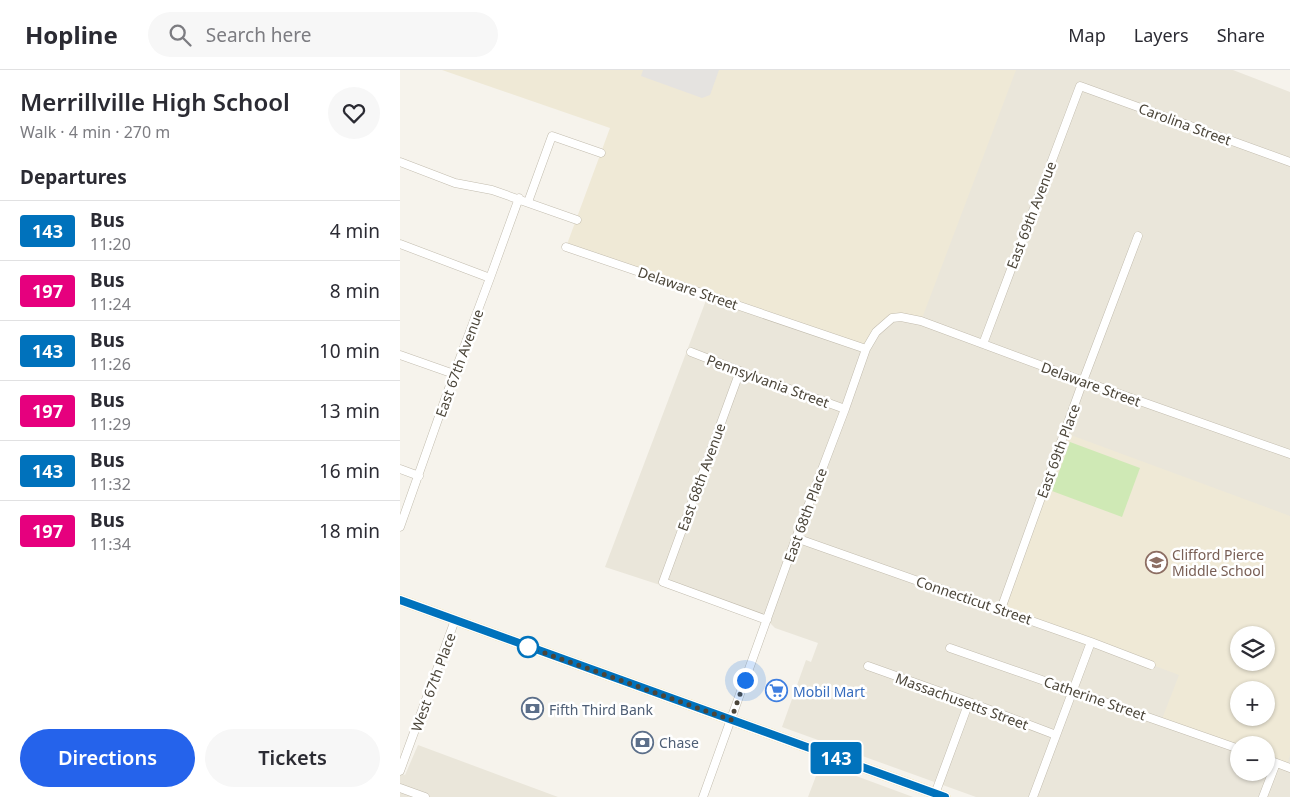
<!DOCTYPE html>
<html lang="en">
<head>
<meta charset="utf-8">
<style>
	:root { --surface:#fff; --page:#f7f7f7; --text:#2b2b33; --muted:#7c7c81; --line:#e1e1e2; --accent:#2563eb }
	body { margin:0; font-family:"Noto Sans",sans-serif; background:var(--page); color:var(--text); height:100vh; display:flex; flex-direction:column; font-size:19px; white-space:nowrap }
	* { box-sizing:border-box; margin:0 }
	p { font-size:16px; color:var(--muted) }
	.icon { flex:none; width:28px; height:28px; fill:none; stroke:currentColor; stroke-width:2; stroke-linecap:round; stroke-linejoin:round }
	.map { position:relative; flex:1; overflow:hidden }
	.side { display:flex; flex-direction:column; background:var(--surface); width:400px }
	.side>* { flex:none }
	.badge { padding:0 10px; border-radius:4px; font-size:18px; line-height:32px }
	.controls { position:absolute; left:830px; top:556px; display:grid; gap:10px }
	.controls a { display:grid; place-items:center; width:45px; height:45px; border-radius:50%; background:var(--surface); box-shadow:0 1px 4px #0004; font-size:25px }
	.you { position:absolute; width:25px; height:25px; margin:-12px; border:4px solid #fff; border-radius:50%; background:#1a73e8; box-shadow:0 0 0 8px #1a73e833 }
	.map>.badge { position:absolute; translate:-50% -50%; box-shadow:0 0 0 2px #fff }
	h2 { padding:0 20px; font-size:19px; line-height:45px }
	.round { display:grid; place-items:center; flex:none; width:52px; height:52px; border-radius:26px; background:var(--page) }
	.summary { display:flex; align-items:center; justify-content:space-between; height:85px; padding:0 20px }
	h1 { font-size:24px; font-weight:600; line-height:38px }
	.primary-button { display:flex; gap:10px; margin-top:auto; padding:10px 20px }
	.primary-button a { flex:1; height:58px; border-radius:30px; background:var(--accent); color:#fff; font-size:20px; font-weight:600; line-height:58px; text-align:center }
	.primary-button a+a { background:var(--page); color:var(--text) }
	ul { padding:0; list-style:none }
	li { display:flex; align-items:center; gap:15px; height:60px; padding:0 20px; border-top:1px solid var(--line) }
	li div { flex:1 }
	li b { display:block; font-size:19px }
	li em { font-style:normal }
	li .badge { min-width:55px; font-weight:700; text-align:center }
	header { display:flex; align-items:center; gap:30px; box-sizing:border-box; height:70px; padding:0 25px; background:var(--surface); border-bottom:1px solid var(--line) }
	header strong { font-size:24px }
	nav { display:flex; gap:28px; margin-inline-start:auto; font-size:18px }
	.search { width:350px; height:45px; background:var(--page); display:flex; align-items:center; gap:12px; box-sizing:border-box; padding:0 18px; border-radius:28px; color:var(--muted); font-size:19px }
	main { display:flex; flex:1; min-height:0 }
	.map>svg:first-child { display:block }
	.residential { fill:#eae6da; fill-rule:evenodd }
	.education { fill:#efe9d6; fill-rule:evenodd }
	.green { fill:#cfe9b5 }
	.parking { fill:#e5e3e0 }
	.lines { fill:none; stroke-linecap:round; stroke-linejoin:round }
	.minor-casing { stroke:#c2bcae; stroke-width:9 }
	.major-casing { stroke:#e5c76b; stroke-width:11 }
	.minor { stroke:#fff; stroke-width:8 }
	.major { stroke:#fee79d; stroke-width:10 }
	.line-casing { stroke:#fff; stroke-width:11 }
	.line { stroke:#0072bc; stroke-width:8 }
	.walk { stroke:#4b4539; stroke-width:5; stroke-dasharray:0 9 }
	.stop-dot { fill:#fff; stroke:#0072bc; stroke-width:2.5 }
	.labels { text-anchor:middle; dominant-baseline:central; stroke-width:5; stroke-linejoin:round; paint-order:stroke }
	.street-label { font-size:14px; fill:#4b4539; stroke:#fff }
	.education-label { font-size:14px; fill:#785e54; stroke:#fff; text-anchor:start }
	.shop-label { font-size:14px; fill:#366cbe; stroke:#fff; text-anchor:start }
	.service-label { font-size:14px; fill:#4e5e75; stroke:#fff; text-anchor:start }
</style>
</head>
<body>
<header>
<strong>Hopline</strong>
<div class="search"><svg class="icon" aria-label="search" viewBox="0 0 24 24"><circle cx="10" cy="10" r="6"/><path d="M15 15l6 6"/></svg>Search here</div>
<nav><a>Map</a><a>Layers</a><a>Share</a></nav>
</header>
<main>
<section class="side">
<div class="summary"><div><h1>Merrillville High School</h1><p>Walk · 4 min · 270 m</p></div><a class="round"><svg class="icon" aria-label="heart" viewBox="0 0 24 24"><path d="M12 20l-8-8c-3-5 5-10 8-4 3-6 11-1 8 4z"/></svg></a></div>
<h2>Departures</h2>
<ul>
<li><span class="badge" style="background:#0072bc;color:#fff">143</span><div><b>Bus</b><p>11:20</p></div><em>4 min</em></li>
<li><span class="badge" style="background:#e6007e;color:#fff">197</span><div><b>Bus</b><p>11:24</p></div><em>8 min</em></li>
<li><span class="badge" style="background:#0072bc;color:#fff">143</span><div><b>Bus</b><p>11:26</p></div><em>10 min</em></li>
<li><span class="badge" style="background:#e6007e;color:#fff">197</span><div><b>Bus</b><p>11:29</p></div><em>13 min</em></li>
<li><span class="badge" style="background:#0072bc;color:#fff">143</span><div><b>Bus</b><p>11:32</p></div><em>16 min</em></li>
<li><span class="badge" style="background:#e6007e;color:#fff">197</span><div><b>Bus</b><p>11:34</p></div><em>18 min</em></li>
</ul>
<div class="primary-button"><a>Directions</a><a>Tickets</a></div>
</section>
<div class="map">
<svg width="890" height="727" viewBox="0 0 890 727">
	<rect width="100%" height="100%" fill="#f6f3ec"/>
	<path class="residential" d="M 615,0 L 833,0 L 890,22 L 890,727 L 576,727 L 382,657 L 406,590 L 411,592 L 418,573 L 375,558 L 367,550 L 205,497 L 308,225 ZM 839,565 L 866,565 L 866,592 L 839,592 ZM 839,620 L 866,620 L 866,648 L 839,648 ZM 839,675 L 866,675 L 866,702 L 839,702 Z
		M 18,675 L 158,727 L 0,727 L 0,703 L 5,705 Z
		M 421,693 L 513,727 L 408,727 Z"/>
	<path class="education" d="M 42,0 L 616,0 L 521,251 L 492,248 L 460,277 L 166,177 L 210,58 Z
		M 668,364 L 890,446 L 890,685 L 887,694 L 866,687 L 866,675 L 839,675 L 762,649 L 779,605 L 605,539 ZM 839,565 L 866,565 L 866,592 L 839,592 ZM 839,620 L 866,620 L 866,648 L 839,648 Z"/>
	<path class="green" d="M 670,372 L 740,398 L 722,447 L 652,421 Z"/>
	<path class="parking" d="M 243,0 L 319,0 L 310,25 L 302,28 L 241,6 Z"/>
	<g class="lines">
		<defs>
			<path id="minor" d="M 0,92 L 55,113 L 92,120 L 177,150
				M 128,132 L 152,66 L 201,83
				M 0,174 L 90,208
				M 166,177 L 466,279
				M 583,274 L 680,16 L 890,92
				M 291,282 L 340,301 L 445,339
				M 0,285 L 54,304
				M 340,301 L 263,512 L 367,550
				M 0,399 L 19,406
				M 0,457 L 54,304 L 90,208 L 119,128
				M 396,468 L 691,572 L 751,595
				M 601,539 L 683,311 L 738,166
				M 550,578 L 839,679
				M 468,596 L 569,632 L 656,665
				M 866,689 L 890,698
				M 0,701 L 55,550
				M 0,718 L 25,727
				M 535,724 L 569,632
				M 303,727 L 396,468 L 445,339 L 466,279 L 476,262 L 492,248 L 501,247 L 521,251 L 683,311 L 890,384
				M 633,727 L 691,572
				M 863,727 L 876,693"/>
			<path id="major" d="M 0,530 L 545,727"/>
		</defs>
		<use href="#minor" class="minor-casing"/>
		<use href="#major" class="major-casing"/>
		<use href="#minor" class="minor"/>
		<use href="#major" class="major"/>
	</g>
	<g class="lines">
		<defs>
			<path id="line" d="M 0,530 L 545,727"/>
		</defs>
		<use href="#line" class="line-casing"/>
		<use href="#line" class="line"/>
		<path class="walk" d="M 128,577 L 331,650 L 345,610"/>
	</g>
	<defs>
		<symbol id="school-ring" viewBox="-11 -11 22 22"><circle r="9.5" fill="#fff" stroke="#8d6e63" stroke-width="1.5"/><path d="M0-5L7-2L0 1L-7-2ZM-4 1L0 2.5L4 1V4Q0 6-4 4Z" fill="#8d6e63"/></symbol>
		<symbol id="supermarket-ring" viewBox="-11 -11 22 22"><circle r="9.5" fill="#fff" stroke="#3f7fe0" stroke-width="1.5"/><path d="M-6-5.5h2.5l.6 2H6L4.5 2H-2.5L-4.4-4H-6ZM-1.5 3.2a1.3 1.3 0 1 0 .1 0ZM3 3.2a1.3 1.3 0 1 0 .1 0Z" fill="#3f7fe0"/></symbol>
		<symbol id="bank-ring" viewBox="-11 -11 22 22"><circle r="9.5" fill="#fff" stroke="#5c6f8a" stroke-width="1.5"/><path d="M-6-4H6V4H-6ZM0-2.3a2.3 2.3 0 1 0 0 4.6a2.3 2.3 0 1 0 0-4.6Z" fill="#5c6f8a"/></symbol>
	</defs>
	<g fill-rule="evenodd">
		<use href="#school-ring" x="744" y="480" width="25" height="25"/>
		<use href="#supermarket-ring" x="364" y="608" width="25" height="25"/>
		<use href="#bank-ring" x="120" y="626" width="25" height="25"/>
		<use href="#bank-ring" x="230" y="660" width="25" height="25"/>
	</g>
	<circle class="stop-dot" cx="128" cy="577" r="10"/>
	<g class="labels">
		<g class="street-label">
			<text transform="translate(785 54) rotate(20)">Carolina Street</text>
			<text transform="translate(631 145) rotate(-69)">East 69th Avenue</text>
			<text transform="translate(288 218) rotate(19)">Delaware Street</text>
			<text transform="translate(59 293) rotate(-70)">East 67th Avenue</text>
			<text transform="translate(368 311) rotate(20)">Pennsylvania Street</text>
			<text transform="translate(691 314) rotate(20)">Delaware Street</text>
			<text transform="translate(658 381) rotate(-70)">East 69th Place</text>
			<text transform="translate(301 407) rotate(-70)">East 68th Avenue</text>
			<text transform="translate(405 445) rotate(-70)">East 68th Place</text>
			<text transform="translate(574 530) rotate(19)">Connecticut Street</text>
			<text transform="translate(33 612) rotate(-70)">West 67th Place</text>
			<text transform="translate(695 628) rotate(19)">Catherine Street</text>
			<text transform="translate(562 631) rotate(20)">Massachusetts Street</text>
		</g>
		<g class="education-label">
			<text x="772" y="484">Clifford Pierce<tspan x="772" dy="16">Middle School</tspan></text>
		</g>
		<g class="shop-label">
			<text x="393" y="621">Mobil Mart</text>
		</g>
		<g class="service-label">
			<text x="149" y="639">Fifth Third Bank</text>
			<text x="259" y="672">Chase</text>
		</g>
	</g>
</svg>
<div class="controls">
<a><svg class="icon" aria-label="layers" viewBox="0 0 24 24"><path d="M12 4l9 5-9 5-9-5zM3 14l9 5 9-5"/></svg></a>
<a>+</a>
<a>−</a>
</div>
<div class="you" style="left:345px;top:610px"></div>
<b class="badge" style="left:436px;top:688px;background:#0072bc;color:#fff">143</b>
</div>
</main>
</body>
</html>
